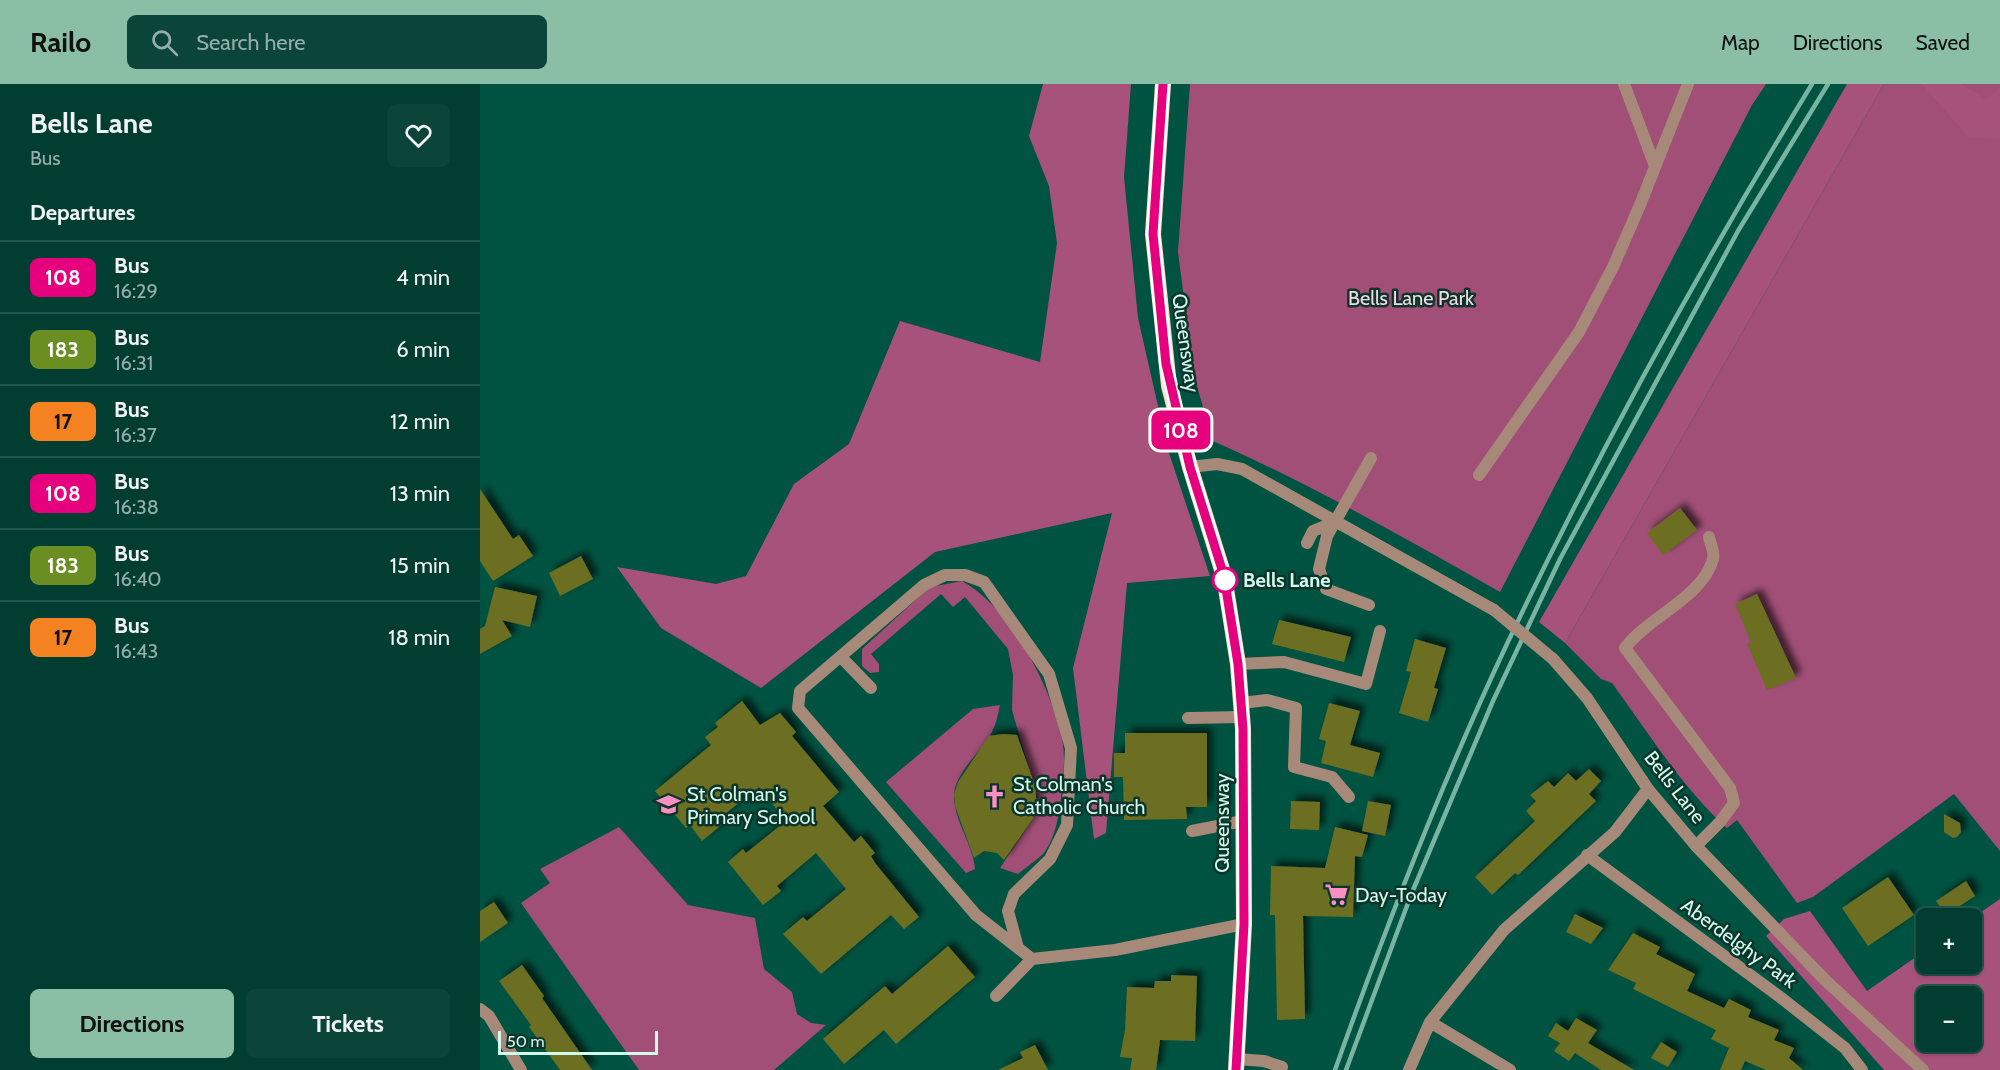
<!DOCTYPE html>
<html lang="en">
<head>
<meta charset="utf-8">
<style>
	:root { --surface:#013e31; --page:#0b4539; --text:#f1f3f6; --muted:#96aeab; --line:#23574d; --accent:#8abfa5 }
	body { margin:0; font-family:Cabin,sans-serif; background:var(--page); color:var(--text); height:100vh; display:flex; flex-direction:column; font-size:22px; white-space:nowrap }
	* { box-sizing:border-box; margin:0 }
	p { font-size:20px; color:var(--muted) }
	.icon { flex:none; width:33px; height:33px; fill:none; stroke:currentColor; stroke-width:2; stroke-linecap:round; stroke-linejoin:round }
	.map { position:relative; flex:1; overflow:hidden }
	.side { display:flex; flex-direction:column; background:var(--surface); width:480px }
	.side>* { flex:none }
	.badge { padding:0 12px; border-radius:9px; font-size:21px; line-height:39px }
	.tools { position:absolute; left:1436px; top:824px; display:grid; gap:12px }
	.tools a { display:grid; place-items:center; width:66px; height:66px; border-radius:9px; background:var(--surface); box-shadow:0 2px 4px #0004,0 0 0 2px var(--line); font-size:30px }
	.scale { position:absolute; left:18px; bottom:15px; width:160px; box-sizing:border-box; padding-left:6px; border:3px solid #d0faeb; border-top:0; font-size:16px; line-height:21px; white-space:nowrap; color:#d0faeb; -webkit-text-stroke:4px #0d342a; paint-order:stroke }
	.map>.badge { position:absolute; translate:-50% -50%; box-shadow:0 0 0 3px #fff }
	h2 { padding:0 30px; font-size:22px; line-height:54px }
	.round { display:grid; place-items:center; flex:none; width:63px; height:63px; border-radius:9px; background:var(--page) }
	.summary { display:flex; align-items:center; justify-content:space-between; height:102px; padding:0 30px }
	h1 { font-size:28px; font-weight:700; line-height:45px }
	.cta { display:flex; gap:12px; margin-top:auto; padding:12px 30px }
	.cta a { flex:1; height:69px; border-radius:9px; background:var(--accent); color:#111; font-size:24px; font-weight:700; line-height:69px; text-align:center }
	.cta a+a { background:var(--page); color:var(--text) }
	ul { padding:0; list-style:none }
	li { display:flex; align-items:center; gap:18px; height:72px; padding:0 30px; border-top:2px solid var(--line) }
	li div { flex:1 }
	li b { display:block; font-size:22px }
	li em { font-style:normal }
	li .badge { min-width:66px; font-weight:700; text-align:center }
	header { display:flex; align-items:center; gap:36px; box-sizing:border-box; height:84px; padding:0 30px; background:var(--accent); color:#111 }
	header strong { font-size:28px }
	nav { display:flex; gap:33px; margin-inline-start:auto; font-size:21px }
	.search { width:420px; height:54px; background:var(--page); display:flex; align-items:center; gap:15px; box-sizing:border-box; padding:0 21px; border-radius:9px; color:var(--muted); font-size:22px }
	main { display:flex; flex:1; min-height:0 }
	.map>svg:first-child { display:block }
	.green { fill:#a14f77 }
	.forest { fill:#a7527b; fill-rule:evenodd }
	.building { fill:#6c6e23; filter:url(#shadow) }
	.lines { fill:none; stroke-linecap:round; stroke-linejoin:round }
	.service { stroke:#a68978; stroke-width:12 }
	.minor { stroke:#a68978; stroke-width:12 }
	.tertiary { stroke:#a68978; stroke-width:12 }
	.trunk { stroke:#fcdecc; stroke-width:16 }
	.rail { stroke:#78b3a3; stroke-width:4.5 }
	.minor-bridge { stroke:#a68978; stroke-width:12 }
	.line-casing { stroke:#fff; stroke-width:14 }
	.line { stroke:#e6007e; stroke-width:9 }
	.stop-dot { fill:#fff; stroke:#e6007e; stroke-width:3 }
	.labels { text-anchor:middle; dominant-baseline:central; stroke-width:5; stroke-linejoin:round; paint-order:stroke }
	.park-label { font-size:20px; fill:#f1d9e3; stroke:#0d342a }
	.street-label { font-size:20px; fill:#d0faeb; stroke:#0d342a }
	.stop-label { font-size:20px; font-weight:bold; fill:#d0faeb; stroke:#0d342a; text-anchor:start }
	.poi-label { font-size:20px; fill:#d0faeb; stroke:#0d342a; text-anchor:start }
</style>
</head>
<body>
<header>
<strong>Railo</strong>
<div class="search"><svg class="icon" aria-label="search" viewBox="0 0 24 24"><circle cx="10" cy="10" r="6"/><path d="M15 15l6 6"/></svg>Search here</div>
<nav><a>Map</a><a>Directions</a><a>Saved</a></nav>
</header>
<main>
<section class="side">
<div class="summary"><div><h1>Bells Lane</h1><p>Bus</p></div><a class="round"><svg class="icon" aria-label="heart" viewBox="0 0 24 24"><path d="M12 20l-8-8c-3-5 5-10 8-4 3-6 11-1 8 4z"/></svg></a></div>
<h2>Departures</h2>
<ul>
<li><span class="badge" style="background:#e6007e;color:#fff">108</span><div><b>Bus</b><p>16:29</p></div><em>4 min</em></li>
<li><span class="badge" style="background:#6b8e23;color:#fff">183</span><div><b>Bus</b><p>16:31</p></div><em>6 min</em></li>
<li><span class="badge" style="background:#f58220;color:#111">17</span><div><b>Bus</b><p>16:37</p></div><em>12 min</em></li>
<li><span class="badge" style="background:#e6007e;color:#fff">108</span><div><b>Bus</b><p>16:38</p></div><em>13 min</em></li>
<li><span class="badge" style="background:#6b8e23;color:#fff">183</span><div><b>Bus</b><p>16:40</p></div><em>15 min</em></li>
<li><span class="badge" style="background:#f58220;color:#111">17</span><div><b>Bus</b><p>16:43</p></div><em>18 min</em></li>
</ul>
<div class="cta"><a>Directions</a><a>Tickets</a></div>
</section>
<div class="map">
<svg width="1520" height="986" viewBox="0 0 1520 986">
	<defs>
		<filter id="shadow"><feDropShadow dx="5.5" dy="-5.5" stdDeviation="3" flood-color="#0009"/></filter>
	</defs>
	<rect width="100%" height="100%" fill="#015341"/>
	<path class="green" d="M 710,0 L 1286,0 L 1272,21 L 1020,508 C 925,454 832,401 733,357 L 714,292 L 698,168 Z
		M 1404,0 L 1520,0 L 1520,767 L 1474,710 L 1333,813 L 1317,819 L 1257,736 L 1247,744 C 1202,704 1168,648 1132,599 L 1121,595 L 1085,559 Z
		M 482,497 C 529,522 572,604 582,655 C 586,675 583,695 581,714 C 579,731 575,756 563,770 C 556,777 546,783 538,790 L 520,784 L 554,733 L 557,713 L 532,626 L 533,591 L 528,565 L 485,513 L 473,523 L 461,510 L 391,570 L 399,580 L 399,588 L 390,589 L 382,582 L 382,565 L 450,503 Z
		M 520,621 C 518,630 516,640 512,648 C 502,668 474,689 474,712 C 474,737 493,760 495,785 L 486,789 L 406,698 L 493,625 Z
		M 139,743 L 208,821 L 275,834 L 284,885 L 312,908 L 317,930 L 331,939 L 346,941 L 294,986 L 159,986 L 41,819 L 70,799 L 60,785 Z"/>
	<path class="forest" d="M 563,0 L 651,0 L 644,93 L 658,234 L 688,366 L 730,492 L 647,499 L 626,749 L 614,755 L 593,584 L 632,429 L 455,468 L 281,604 L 181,544 L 137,483 L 236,500 L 266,492 L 314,400 L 369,360 L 420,237 L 560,278 L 577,159 L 569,102 L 549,52 Z
		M 1367,0 L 1404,0 L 1085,559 L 1059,538 Z
		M 1442,0 L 1481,0 L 1505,15 L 1520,4 L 1520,56 L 1487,52 Z
		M 1520,815 L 1520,986 L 1404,986 L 1286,852 L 1304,835 L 1330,827 L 1387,907 L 1446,866 L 1446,879 L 1491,879 L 1491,835 ZM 1446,912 L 1491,912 L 1491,957 L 1446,957 Z"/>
	<path class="building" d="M 0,405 L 33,455 L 39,451 L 53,472 L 13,497 L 0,477 Z
		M 1200,424 L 1217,446 L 1183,471 L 1167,449 Z
		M 101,472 L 113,495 L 80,512 L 69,489 Z
		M 15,503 L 57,512 L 50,543 L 22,536 L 32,552 L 0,570 L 0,545 L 5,542 Z
		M 1277,510 L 1316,594 L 1287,606 L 1267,560 L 1271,558 L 1255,520 Z
		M 799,536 L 871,553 L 864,578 L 792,560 Z
		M 935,555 L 966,564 L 954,604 L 958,605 L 948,638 L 919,629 L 931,588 L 926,587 Z
		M 262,617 L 280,641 L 300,629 L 316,648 L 312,652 L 359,708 L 343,722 L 374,758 L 381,752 L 395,769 L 391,772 L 395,779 L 439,833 L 424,845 L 411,831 L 341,890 L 303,850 L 323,833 L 327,837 L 366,805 L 336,769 L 297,802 L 301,807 L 283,821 L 248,778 L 263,765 L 266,769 L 306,737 L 279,703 L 241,733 L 245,738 L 222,757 L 210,741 L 206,744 L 175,707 L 231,661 L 225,653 L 238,643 L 235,639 Z
		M 849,619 L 880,627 L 870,661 L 900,669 L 893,693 L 841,679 L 846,657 L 839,655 Z
		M 645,649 L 727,649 L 727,723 L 706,723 L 707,735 L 644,736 L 643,693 L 634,693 L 634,669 L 645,669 Z
		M 523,650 L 537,651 L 555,702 L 557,723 L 554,733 L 524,776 L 517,769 L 504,767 L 494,774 L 475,722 L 474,710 L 478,698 L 509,652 Z
		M 1109,685 L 1121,697 L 1109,710 L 1116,717 L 1038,791 L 1035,789 L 1012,811 L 995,793 L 1055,737 L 1046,727 L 1056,717 L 1050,711 L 1068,697 L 1074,703 L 1088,689 L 1096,697 Z
		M 811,717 L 840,718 L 839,746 L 810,745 Z
		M 888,717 L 911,721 L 905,752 L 882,747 Z
		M 1464,730 L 1480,739 L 1481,748 L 1477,753 L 1473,754 L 1464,748 Z
		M 855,743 L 888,751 L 882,773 L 875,772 L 873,833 L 823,832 L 825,935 L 797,936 L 795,831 L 790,831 L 791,782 L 845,784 Z
		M 1408,793 L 1434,831 L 1388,862 L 1362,824 Z
		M 1486,797 L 1495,812 L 1466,831 L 1456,817 Z
		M 14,818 L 28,839 L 0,858 L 0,827 Z
		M 1095,830 L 1123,844 L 1111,860 L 1086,848 Z
		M 1153,849 L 1180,863 L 1176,870 L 1215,890 L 1207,907 L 1244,924 L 1249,915 L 1271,926 L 1268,933 L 1299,946 L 1294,956 L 1314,964 L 1309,974 L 1323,986 L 1286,986 L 1265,977 L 1261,986 L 1240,986 L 1249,964 L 1231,955 L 1236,946 L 1153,905 L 1156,899 L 1128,886 Z
		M 468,862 L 495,893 L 416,960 L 404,946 L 364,980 L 343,955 L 405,902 L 412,910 Z
		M 42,881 L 64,912 L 62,914 L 112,986 L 80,986 L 49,943 L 51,941 L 19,897 Z
		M 691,891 L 717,892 L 715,957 L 680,956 L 676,986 L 650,986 L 652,974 L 640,973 L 645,946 L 647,903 L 674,904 L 675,897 L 691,897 Z
		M 1096,934 L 1117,946 L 1108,959 L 1154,986 L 1121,986 L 1095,969 L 1089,977 L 1074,967 L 1080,959 L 1068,952 L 1076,939 L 1088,947 Z
		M 1181,958 L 1197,968 L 1188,983 L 1171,974 Z
		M 555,961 L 568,986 L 518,986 L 543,974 L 540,968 Z"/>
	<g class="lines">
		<path class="service" d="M 1144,0 L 1175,82
			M 999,391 L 1099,248 L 1133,183 L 1160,121 L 1208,0
			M 827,459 L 833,447 L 855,438
			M 889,521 L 846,505 L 839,485 L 847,452 L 891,374
			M 361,573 L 391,604
			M 761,619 L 787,616 L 816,624 L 814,683 L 852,693 L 869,713
			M 708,634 L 762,633
			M 712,747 L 763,737
			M 1216,762 L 1240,738 L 1254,719 L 1250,704 L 1145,564 C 1168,533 1223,513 1233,475 C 1235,469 1230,459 1229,453
			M 538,864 L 528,827 L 534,810 L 570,775 L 587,741 L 591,664 L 569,590 L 504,498 L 485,491 L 465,491 L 444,501 L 320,607 L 318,624 L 496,831 L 552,875 L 635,866
			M 516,912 L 552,875
			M 757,975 L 784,977 L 802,983"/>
		<path class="minor" d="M 710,383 L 737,380 L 762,385 L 1014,526
			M 1073,575 L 1107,614 L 1162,696
			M 758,580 L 804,578 L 886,600 L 900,547
			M 1107,771 L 1300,913 L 1365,964 L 1382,986
			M 635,866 L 764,840
			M 0,925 L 9,932 L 41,986
			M 950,938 L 1030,986
			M 929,986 L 950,938 L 1024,846 L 1135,748 L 1168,705 L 1216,762 L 1345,896 L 1443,986"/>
		<path class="tertiary" d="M 1162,696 L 1168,705"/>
		<path class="trunk" d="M 683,0 L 673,150 L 689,302 L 710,383 L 744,492 L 758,580 L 763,645 L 764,840 L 756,986"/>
		<path class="rail" d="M 855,986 C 906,842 961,700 1026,562 C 1118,368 1221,182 1332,0
			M 866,986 L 931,811 L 1013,617 L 1080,475 L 1258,147 L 1348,0"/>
		<path class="minor-bridge" d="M 1014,526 L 1073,575"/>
	</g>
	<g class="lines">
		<defs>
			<path id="line" d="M 683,0 L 673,150 L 686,280 L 710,383 L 744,492 L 758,580 L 763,645 L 764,840 L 756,986"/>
		</defs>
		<use href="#line" class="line-casing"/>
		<use href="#line" class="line"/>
	</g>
	<defs>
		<symbol id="church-bare" viewBox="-9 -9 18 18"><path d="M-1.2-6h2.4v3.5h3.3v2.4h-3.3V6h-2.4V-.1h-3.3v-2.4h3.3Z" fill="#fc8fc2" stroke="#0d342a" stroke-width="2.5" paint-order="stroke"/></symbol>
		<symbol id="school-bare" viewBox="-9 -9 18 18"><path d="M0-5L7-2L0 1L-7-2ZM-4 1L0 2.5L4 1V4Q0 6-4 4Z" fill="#fc8fc2" stroke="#0d342a" stroke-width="2.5" paint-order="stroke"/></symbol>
		<symbol id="supermarket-bare" viewBox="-9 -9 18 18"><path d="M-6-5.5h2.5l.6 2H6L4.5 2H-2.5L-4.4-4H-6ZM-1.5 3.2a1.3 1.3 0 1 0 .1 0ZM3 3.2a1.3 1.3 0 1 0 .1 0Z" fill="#fc8fc2" stroke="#0d342a" stroke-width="2.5" paint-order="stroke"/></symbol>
	</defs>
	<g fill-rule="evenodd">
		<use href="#church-bare" x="498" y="696" width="33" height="33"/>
		<use href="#school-bare" x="172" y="704" width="33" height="33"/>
		<use href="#supermarket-bare" x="840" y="794" width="33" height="33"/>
	</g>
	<circle class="stop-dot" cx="745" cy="496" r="12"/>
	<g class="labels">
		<g class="park-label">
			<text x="931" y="214">Bells Lane Park</text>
		</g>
		<g class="street-label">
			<text transform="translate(706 259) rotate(82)">Queensway</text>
			<text transform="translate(1195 703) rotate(52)">Bells Lane</text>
			<text transform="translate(742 739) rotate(-90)">Queensway</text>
			<text transform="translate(1259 859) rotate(36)">Aberdelghy Park</text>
		</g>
		<g class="stop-label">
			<text x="763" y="496">Bells Lane</text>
		</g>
		<g class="poi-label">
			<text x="533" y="700">St Colman's<tspan x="533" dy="23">Catholic Church</tspan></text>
			<text x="207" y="710">St Colman's<tspan x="207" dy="23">Primary School</tspan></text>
			<text x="875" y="811">Day-Today</text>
		</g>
	</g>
</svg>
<div class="tools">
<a>+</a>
<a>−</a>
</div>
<div class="scale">50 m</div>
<b class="badge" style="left:701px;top:346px;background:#e6007e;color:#fff">108</b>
</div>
</main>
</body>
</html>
